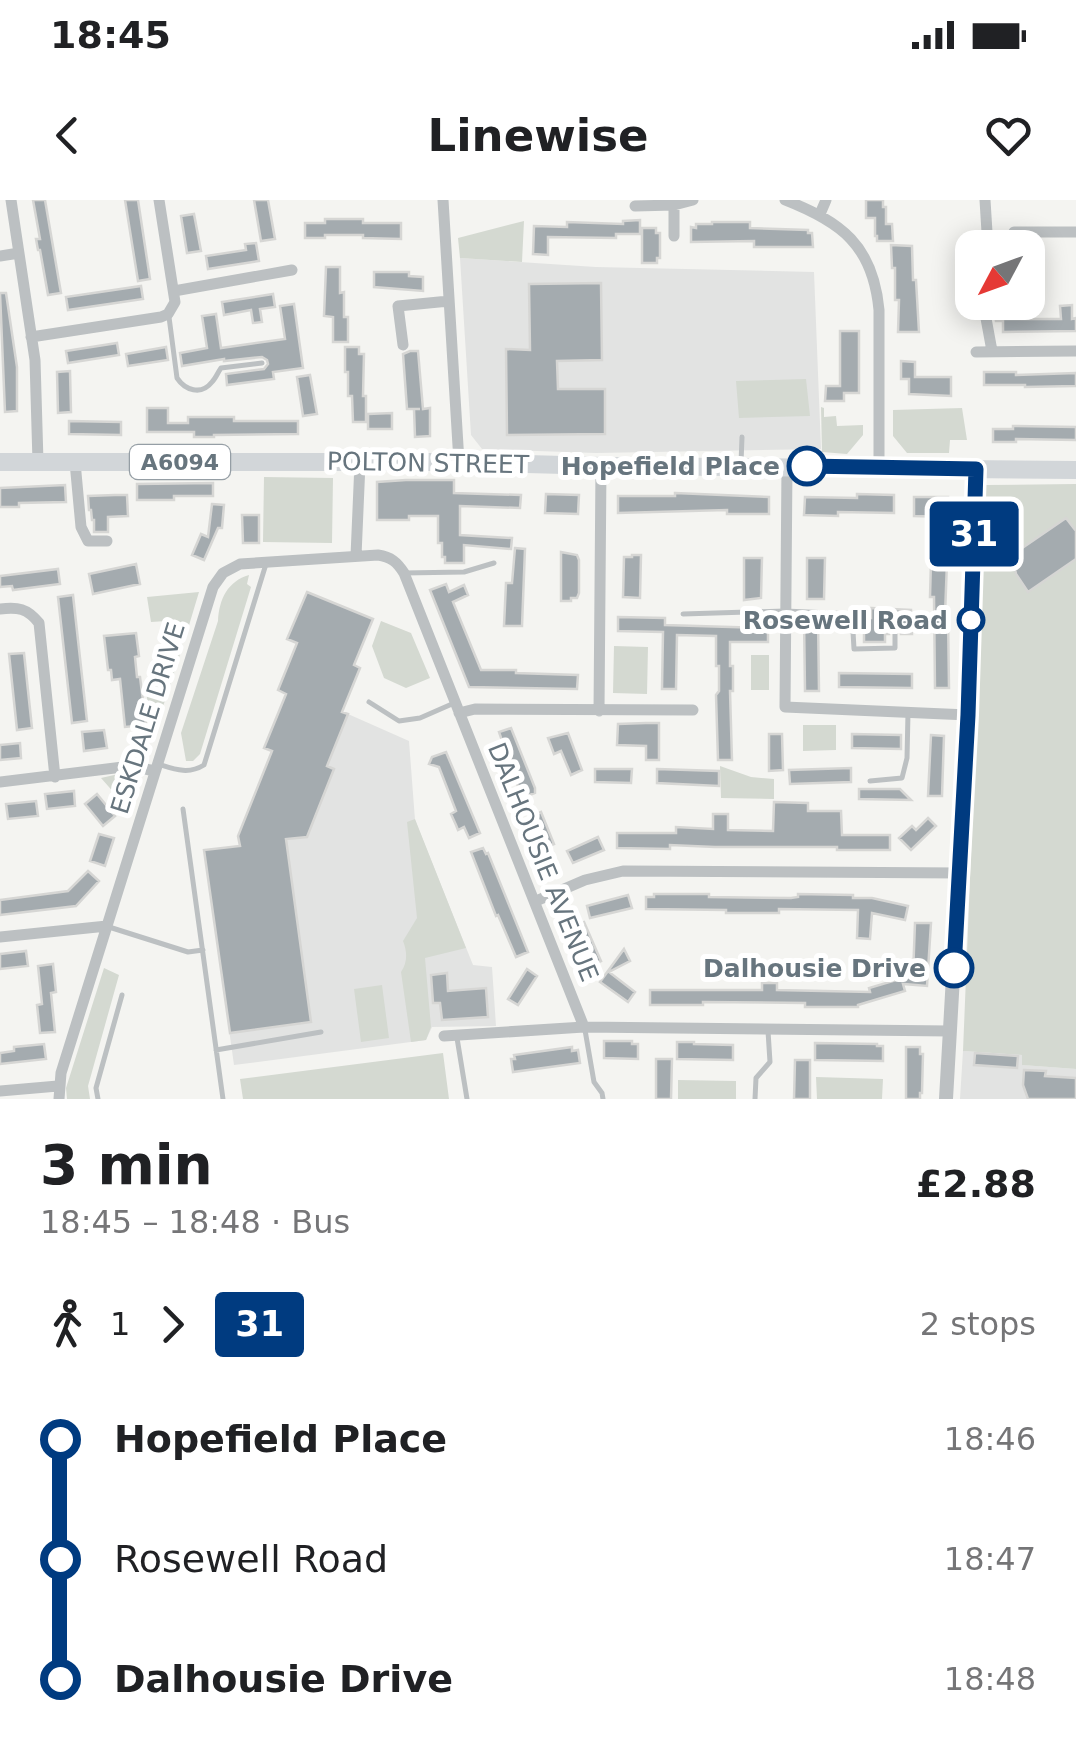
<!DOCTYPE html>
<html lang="en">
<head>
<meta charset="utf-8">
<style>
	:root { --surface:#fff; --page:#f6f6f6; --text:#202124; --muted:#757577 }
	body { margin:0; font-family:"DejaVu Sans",sans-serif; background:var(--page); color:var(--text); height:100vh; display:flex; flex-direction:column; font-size:38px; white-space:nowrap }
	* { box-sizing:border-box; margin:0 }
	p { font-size:32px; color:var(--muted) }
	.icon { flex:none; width:55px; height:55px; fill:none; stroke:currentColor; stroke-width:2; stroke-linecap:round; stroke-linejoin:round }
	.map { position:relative; height:899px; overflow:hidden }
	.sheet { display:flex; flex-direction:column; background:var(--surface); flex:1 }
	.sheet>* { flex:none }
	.badge { padding:0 20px; border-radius:8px; font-size:35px; line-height:65px }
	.needle { width:65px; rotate:229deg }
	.fabs { position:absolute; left:955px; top:30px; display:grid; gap:20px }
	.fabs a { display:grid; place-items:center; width:90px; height:90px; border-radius:20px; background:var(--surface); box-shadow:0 5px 25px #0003; font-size:50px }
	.map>.badge { position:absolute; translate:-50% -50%; box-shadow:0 0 0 5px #fff }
	.legs { display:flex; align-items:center; gap:15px; height:110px; padding:0 40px; font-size:32px }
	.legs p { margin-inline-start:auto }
	.head { display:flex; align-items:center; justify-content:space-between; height:170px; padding:0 40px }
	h1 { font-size:55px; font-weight:700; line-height:75px }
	ul { padding:0 40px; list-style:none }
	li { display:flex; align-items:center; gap:35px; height:120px; font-size:38px }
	li i { display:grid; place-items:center; width:15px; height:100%; margin:0 12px; background:currentColor }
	li i::after { content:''; width:25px; height:25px; margin:-12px; border:8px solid; border-radius:50%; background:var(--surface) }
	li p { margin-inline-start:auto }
	li:first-child i { background:linear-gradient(#0000 50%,currentColor 0) }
	li:last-child i { background:linear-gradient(currentColor 50%,#0000 0) }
	.status { display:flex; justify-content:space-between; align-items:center; height:70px; padding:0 50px; background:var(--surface); direction:ltr }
	.status svg { height:28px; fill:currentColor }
	header { display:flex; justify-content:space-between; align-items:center; height:130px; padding:0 40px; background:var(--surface); font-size:45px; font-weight:700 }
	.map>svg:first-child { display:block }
	.built { fill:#e2e3e2 }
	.green { fill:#d4d9d1 }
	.building { fill:#a4abaf; stroke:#d6d6d4; stroke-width:2.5 }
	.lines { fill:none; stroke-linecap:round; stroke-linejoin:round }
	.service { stroke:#bcc0c2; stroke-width:5 }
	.minor { stroke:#bcc0c2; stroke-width:11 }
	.tertiary { stroke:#bcc0c2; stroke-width:14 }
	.primary { stroke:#d2d6d9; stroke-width:18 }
	.line-1-casing { stroke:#fff; stroke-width:22 }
	.line-1 { stroke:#003b80; stroke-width:15 }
	.stop-1-dot { fill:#fff; stroke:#003b80; stroke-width:5 }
	.labels { text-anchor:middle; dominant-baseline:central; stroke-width:10; stroke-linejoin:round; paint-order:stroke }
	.shield { fill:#fff; stroke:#959ea5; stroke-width:2.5 }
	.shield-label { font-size:22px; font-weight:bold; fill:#67757e }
	.street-label { font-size:25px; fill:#67757e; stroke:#fff }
	.stop-label { font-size:25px; font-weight:bold; fill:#67757e; stroke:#fff; text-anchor:end }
</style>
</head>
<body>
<div class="status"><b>18:45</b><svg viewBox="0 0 49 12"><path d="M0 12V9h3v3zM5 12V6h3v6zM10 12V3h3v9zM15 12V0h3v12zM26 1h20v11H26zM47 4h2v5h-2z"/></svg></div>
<header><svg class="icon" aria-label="back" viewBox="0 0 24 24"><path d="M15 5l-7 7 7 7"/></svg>Linewise<svg class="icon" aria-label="heart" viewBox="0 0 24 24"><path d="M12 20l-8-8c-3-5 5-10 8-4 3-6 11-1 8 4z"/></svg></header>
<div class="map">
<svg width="1076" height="899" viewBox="0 0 1076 899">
	<rect width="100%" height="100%" fill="#f4f4f1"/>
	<path class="built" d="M 460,58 L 596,67 L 814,72 L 821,249 L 596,253 L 482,249 L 471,235 Z
		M 348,514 L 409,541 L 415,620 L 473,765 L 492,767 L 496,826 L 432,827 L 426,840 L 234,865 L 204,650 L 307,636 L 334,570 L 327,566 Z
		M 963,851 L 1023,855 L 1023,865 L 1076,869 L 1076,899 L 960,899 Z"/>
	<path class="green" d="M 524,21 L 522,62 L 460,58 L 458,38 Z
		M 806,179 L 810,216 L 739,218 L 736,181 Z
		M 821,207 L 824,208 L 824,217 L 836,216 L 837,226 L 863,225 L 863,235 L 847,254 L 822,252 Z
		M 962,208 L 967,240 L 950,240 L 949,253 L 907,253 L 893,236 L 893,210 Z
		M 264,277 L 333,278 L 332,343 L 263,342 Z
		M 1076,284 L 1076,869 L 1022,865 L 1022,855 L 963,851 L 986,285 Z
		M 249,375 L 247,384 L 251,387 L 200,554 L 193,561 L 186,561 L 181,533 L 218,421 C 219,399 228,381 249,375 Z
		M 199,392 L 187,432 L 168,430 L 166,421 L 151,422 L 147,397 Z
		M 381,421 L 411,433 L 430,478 L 406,488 L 384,478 L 372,446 Z
		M 179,443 L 183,445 L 157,525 L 154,528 L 151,526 L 145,484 L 165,482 L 164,472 L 172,471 C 176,462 173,450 179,443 Z
		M 614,446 L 648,447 L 647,494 L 613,493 Z
		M 751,455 L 769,455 L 769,490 L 751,490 Z
		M 803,525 L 836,525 L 836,550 L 803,551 Z
		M 720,566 L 751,577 L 774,579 L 774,599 L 721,598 Z
		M 123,573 L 138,591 L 131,612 L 101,578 Z
		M 415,619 L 466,748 L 425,758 L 431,827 L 426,840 L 411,842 L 401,772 C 408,762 407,751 403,741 L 417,718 L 407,622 Z
		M 104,768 L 119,775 L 88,886 L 90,899 L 67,899 L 66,888 Z
		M 382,785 L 389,838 L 361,842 L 354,789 Z
		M 443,853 L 449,899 L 243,899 L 240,879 Z
		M 816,877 L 883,879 L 882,899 L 817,899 Z
		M 678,880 L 736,881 L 736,899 L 678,899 Z"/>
	<path class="building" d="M 33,0 L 45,0 L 61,93 L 48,95 L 40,50 L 38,50 L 36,39 L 40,39 Z
		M 125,0 L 138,0 L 150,79 L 138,81 Z
		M 254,0 L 268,0 L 275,39 L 261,41 Z
		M 866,0 L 883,0 L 883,7 L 886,7 L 886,24 L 892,24 L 893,41 L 877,41 L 877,36 L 875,36 L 875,18 L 866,18 Z
		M 194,14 L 201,51 L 187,53 L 181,16 Z
		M 325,19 L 363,19 L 363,23 L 401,23 L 401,39 L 363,38 L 363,35 L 325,35 L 325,38 L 305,38 L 305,23 L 325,23 Z
		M 640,20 L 640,34 L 616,34 L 616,38 L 548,37 L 548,55 L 533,54 L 534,26 L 567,27 L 567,22 L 623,24 L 623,21 Z
		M 712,22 L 750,22 L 750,28 L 808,30 L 808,33 L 812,33 L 813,47 L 754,47 L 754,41 L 691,42 L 691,27 L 696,28 L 696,24 L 712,24 Z
		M 642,28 L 656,28 L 656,33 L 660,33 L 660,58 L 657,58 L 657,63 L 642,63 Z
		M 256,43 L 259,61 L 208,69 L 206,56 L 246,50 L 245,44 Z
		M 891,45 L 912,46 L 913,80 L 916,80 L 919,132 L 898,132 L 899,100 L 895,100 L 895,68 L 892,68 Z
		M 326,67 L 340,67 L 340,93 L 344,92 L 344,117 L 348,117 L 348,142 L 333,142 L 333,117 L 324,116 Z
		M 374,72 L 409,72 L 409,76 L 423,77 L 423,91 L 374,87 Z
		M 601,83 L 602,160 L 557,161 L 558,189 L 605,189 L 605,234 L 507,235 L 506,149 L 530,150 L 529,84 Z
		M 141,86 L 143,99 L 68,110 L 66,97 Z
		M 0,93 L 6,93 L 17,167 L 17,211 L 5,212 Z
		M 273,94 L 275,107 L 260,109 L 262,122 L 253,123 L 251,110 L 224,115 L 222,102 Z
		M 994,102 L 1004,102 L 1005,119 L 1061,119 L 1060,106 L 1072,105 L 1072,119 L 1076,118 L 1076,131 L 1003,132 L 1003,121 L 996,121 Z
		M 294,104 L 303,168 L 273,172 L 274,179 L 227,185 L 226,174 L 264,169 L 268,164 L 267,160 L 262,157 L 224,161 L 224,159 L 182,166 L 180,153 L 207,148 L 202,116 L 216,114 L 221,148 L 285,139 L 280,106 Z
		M 840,131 L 859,131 L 859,193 L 844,193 L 844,201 L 825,201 L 826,186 L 840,186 Z
		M 117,143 L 119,155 L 68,163 L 66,151 Z
		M 166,147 L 168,160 L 128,166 L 126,154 Z
		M 345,147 L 359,147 L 359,154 L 364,154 L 363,196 L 366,196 L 366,222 L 353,222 L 352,196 L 348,196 L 348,172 L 345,172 Z
		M 410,151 L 418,151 L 423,209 L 430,208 L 430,236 L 415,237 L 414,209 L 420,209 L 407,209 L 403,154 Z
		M 901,161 L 915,162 L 915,177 L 951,177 L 951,196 L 909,194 L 909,179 L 901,179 Z
		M 70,171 L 71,212 L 58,213 L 57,172 Z
		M 984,172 L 1016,172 L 1016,175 L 1076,173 L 1076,186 L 1025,187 L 1025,185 L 984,185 Z
		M 310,175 L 317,214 L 303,216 L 297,177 Z
		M 147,208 L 168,208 L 168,223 L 188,223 L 188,217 L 234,217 L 234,221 L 298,221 L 298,234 L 214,235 L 214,237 L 194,237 L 194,232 L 147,232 Z
		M 392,213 L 392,229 L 368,229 L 368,214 Z
		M 69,221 L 121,222 L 121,235 L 69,234 Z
		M 1013,226 L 1076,227 L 1076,240 L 1016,239 L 1016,242 L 993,242 L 993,229 L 1013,229 Z
		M 406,280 L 454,280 L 454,293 L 521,295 L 520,308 L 460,306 L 460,335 L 512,338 L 511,349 L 464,345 L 464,363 L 445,363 L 445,357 L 442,357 L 442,343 L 438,343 L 438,316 L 409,316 L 409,320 L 377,320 L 377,282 Z
		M 213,283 L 213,296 L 174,296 L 174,300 L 137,300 L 137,284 Z
		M 65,285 L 66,302 L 19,303 L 19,307 L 0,307 L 0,288 Z
		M 675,293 L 769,297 L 769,314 L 727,314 L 727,310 L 618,313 L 618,296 L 675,296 Z
		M 546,294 L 579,295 L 578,314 L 545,313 Z
		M 857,294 L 894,295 L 894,313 L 838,312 L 838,316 L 804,315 L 805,297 L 857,298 Z
		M 115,295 L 127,295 L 128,316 L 108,317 L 108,332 L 94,332 L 94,320 L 92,320 L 91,310 L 89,310 L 88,296 Z
		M 914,297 L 948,297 L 947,317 L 914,316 Z
		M 212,304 L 224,305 L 222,328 L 218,328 L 204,360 L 192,355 L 201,334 L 208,337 Z
		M 242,315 L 259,315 L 259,343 L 243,343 Z
		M 1066,318 L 1076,331 L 1076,359 L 1028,392 L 1016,374 L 1012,355 Z
		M 515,348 L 525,349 L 522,426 L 504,426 L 506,383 L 512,383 Z
		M 561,352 L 577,355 L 579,360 L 579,393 L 577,398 L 571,398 L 571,401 L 561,401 Z
		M 632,355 L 641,355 L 640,398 L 623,397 L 624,357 L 632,357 Z
		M 744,358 L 762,358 L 761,398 L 744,400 Z
		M 807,358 L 825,358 L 824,399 L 807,399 Z
		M 931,361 L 947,362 L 945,415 L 948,415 L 949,488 L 935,488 L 934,397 L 930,397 Z
		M 136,364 L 140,384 L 93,394 L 89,374 Z
		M 58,369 L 60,384 L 13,390 L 12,386 L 0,387 L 0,376 Z
		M 446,384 L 449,392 L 464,385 L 468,395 L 453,402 L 481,470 L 516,470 L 516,473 L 578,475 L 577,489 L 469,487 L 430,390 Z
		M 307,392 L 373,419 L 354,465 L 360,468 L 342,512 L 348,514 L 327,566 L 334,569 L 307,637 L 286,639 L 311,822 L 230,833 L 204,650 L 240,646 L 238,636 L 272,551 L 264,548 L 286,494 L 278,490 L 297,443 L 287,439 Z
		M 73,395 L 87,521 L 72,523 L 58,397 Z
		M 871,408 L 911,410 L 912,434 L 901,434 L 901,415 L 894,411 L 889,415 L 889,434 L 885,434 L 885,442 L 864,442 L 864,418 L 871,418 Z
		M 618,417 L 665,418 L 665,425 L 768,428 L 768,442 L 730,442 L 730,466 L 733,466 L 733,491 L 730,491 L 732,560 L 718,560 L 716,495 L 719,491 L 719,466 L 716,466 L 716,436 L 677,435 L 676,489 L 662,489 L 663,432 L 618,431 Z
		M 804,418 L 818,419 L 819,491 L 805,491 Z
		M 136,433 L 139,456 L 135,457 L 137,477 L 140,477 L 146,525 L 125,527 L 120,479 L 112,480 L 111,470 L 108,470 L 104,436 Z
		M 24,453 L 32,528 L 17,530 L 9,454 Z
		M 839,473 L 912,474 L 912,488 L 839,487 Z
		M 646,523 L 659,523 L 659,560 L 646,560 L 646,546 L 617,545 L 618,524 Z
		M 511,528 L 535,588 L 535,593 L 522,598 L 499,532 Z
		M 104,530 L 107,548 L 84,551 L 82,532 Z
		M 568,533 L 582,570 L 571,575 L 561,551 L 554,554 L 548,538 Z
		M 769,534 L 782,534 L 783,570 L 769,571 Z
		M 852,534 L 901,535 L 901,549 L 852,548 Z
		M 931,535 L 944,536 L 942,596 L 928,596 Z
		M 20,543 L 21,558 L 0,560 L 0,545 Z
		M 446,552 L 480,633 L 469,638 L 464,627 L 458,630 L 456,625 L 451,614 L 456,611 L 439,567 L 429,564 L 432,557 Z
		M 851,568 L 851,582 L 790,584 L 789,570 Z
		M 595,569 L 632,569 L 631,583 L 595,582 Z
		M 657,569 L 719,571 L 719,586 L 657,583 Z
		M 859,589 L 900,589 L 911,600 L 859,599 Z
		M 74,591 L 75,606 L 47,609 L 45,594 Z
		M 97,594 L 115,616 L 103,626 L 85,604 Z
		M 36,601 L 38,616 L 8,619 L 6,604 Z
		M 774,602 L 808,603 L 808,611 L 841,611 L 842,635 L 890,635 L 890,650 L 837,650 L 837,647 L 715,647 L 670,645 L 670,649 L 617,648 L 617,633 L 676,633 L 676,627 L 713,629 L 713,614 L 728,614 L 728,630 L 773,631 Z
		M 541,612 L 554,644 L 542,649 L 530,617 Z
		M 928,618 L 936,626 L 911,650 L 899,638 L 912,626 L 916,630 Z
		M 99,634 L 114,638 L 105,666 L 90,661 Z
		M 598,637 L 604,650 L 573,663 L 567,651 Z
		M 483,648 L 486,654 L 488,653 L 528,752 L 516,757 L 498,715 L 496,716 L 471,652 Z
		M 88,671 L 99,681 L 76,706 L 0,715 L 0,700 L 68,691 Z
		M 654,694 L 709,694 L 709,697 L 791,698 L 798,697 L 798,694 L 853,695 L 853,698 L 872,698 L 908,706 L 905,720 L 872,713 L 870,739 L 857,738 L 858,710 L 779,709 L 779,713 L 726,713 L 726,710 L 646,709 L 646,697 L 654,697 Z
		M 628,695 L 632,708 L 590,718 L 587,706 Z
		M 584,722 L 601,761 L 590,766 L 574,726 Z
		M 915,723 L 931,723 L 927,786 L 903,784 L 905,791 L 858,805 L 858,807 L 805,807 L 805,803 L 703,802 L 703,805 L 650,805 L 650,790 L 762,790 L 762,783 L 777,783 L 777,790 L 870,792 L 869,788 L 913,775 Z
		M 624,749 L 630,761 L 609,772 L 635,792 L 628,802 L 600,782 Z
		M 26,751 L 28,766 L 0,769 L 0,754 Z
		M 53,764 L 56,792 L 51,793 L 55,832 L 40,833 L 37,805 L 42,804 L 38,766 Z
		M 527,769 L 537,776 L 518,805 L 508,799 Z
		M 447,773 L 448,791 L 486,788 L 488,817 L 442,820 L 440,803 L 433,803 L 431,775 Z
		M 604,841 L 632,841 L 632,844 L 638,844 L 638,859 L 604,858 Z
		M 677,842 L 694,842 L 694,844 L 733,845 L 733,860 L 677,859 Z
		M 815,843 L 877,844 L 877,846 L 883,846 L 883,861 L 815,860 Z
		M 44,844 L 46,859 L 0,864 L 0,853 L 14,851 L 14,847 Z
		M 572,847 L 572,851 L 578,850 L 580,863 L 513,872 L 511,859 L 515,859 L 514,855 Z
		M 906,847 L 920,847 L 920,854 L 923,854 L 922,893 L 920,893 L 920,899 L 906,899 Z
		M 975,853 L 1018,856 L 1017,868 L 974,865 Z
		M 656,859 L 672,859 L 671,899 L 656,899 Z
		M 795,860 L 810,860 L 810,899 L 794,899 Z
		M 1024,870 L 1046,871 L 1045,876 L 1076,878 L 1076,899 L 1028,899 L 1023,885 Z"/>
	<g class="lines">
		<path class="service" d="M 169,117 L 177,178 C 185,190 201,196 212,182 C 216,178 218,172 221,168 L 262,163
			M 741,263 L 742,237
			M 404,373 L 464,372 L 494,363
			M 683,414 L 785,411 L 852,414 L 854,449 L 895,448 L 895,417
			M 369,502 L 399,521 L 420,518 L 452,504
			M 158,564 C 174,569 188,575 204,565 L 266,364
			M 870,581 L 902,578 L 907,558 L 908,513
			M 183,609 L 223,899
			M 109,727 L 188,752 L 203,750
			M 585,830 L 594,882 L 602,893 L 603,899
			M 457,838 L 467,899
			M 216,850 L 321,832
			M 98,899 L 96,888 L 122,795
			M 755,899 L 756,878 L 770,862 L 768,831"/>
		<path class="minor" d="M 11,0 L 35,160 L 38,262
			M 443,0 L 459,262
			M 785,0 C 841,22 873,45 879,110 L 879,267
			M 985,0 L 988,48
			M 674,5 L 674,36
			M 635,6 L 674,5 L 693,0
			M 820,14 L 826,0
			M 1014,32 L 1076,32
			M 0,56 L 19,53
			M 174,91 L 292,70
			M 983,102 L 992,151
			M 31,137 L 161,117 L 168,114 L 175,102 L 159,0
			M 403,145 L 398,106 L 449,101
			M 976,152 L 1076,151
			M 75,262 L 81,327 L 88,341 L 107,341
			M 787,266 L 785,507 L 968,515
			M 356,356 L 360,263
			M 0,409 C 18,407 27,408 39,423 L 55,577
			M 599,511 L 601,266
			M 459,513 L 475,509 L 693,510
			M 0,582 L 131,566 L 155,571
			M 536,701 L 585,680 L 623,671 L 960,673
			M 0,737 L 107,726
			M 444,836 L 584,827 L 950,831
			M 0,891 L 58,886
			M 59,899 L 61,873 L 213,387 L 223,373 L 240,364 L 378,355 C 391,357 397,362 404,373 L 584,827"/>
		<path class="tertiary" d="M 946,899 L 968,515 L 977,269"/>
		<path class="primary" d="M 0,262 L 459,262 L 601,266 L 1076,270"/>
	</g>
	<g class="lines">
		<defs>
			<path id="line-1" d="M 807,266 L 976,269 L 968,515 L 954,768"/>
		</defs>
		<use href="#line-1" class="line-1-casing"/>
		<use href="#line-1" class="line-1"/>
	</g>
	<g class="stop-1-dot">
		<circle cx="807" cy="266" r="18"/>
		<circle cx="971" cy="420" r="12"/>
		<circle cx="954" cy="768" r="18"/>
	</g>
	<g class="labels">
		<rect class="shield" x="130" y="245" width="100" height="34" rx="8"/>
		<g class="shield-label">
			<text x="180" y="262">A6094</text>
		</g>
		<g class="street-label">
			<text transform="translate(428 263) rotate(1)">POLTON STREET</text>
			<text transform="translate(148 518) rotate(-73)">ESKDALE DRIVE</text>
			<text transform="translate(543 662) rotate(68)">DALHOUSIE AVENUE</text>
		</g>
		<g class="stop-label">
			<text x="780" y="266">Hopefield Place</text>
			<text x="948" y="420">Rosewell Road</text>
			<text x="926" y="768">Dalhousie Drive</text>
		</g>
	</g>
</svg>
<div class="fabs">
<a><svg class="needle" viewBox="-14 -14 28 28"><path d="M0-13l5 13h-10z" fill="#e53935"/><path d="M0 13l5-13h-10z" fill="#757577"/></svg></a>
</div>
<b class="badge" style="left:974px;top:334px;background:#003b80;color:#fff">31</b>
</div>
<section class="sheet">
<div class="head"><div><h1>3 min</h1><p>18:45 – 18:48 · Bus</p></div><b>£2.88</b></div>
<div class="legs"><svg class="icon" aria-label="walk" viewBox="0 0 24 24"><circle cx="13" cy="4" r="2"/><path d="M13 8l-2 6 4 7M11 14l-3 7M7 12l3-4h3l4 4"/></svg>1<svg class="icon" aria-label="forward" viewBox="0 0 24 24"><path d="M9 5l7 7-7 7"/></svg><b class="badge" style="background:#003b80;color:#fff">31</b><p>2 stops</p></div>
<ul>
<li><i style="color:#003b80"></i><b>Hopefield Place</b><p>18:46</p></li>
<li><i style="color:#003b80"></i><span>Rosewell Road</span><p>18:47</p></li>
<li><i style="color:#003b80"></i><b>Dalhousie Drive</b><p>18:48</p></li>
</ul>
</section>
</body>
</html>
